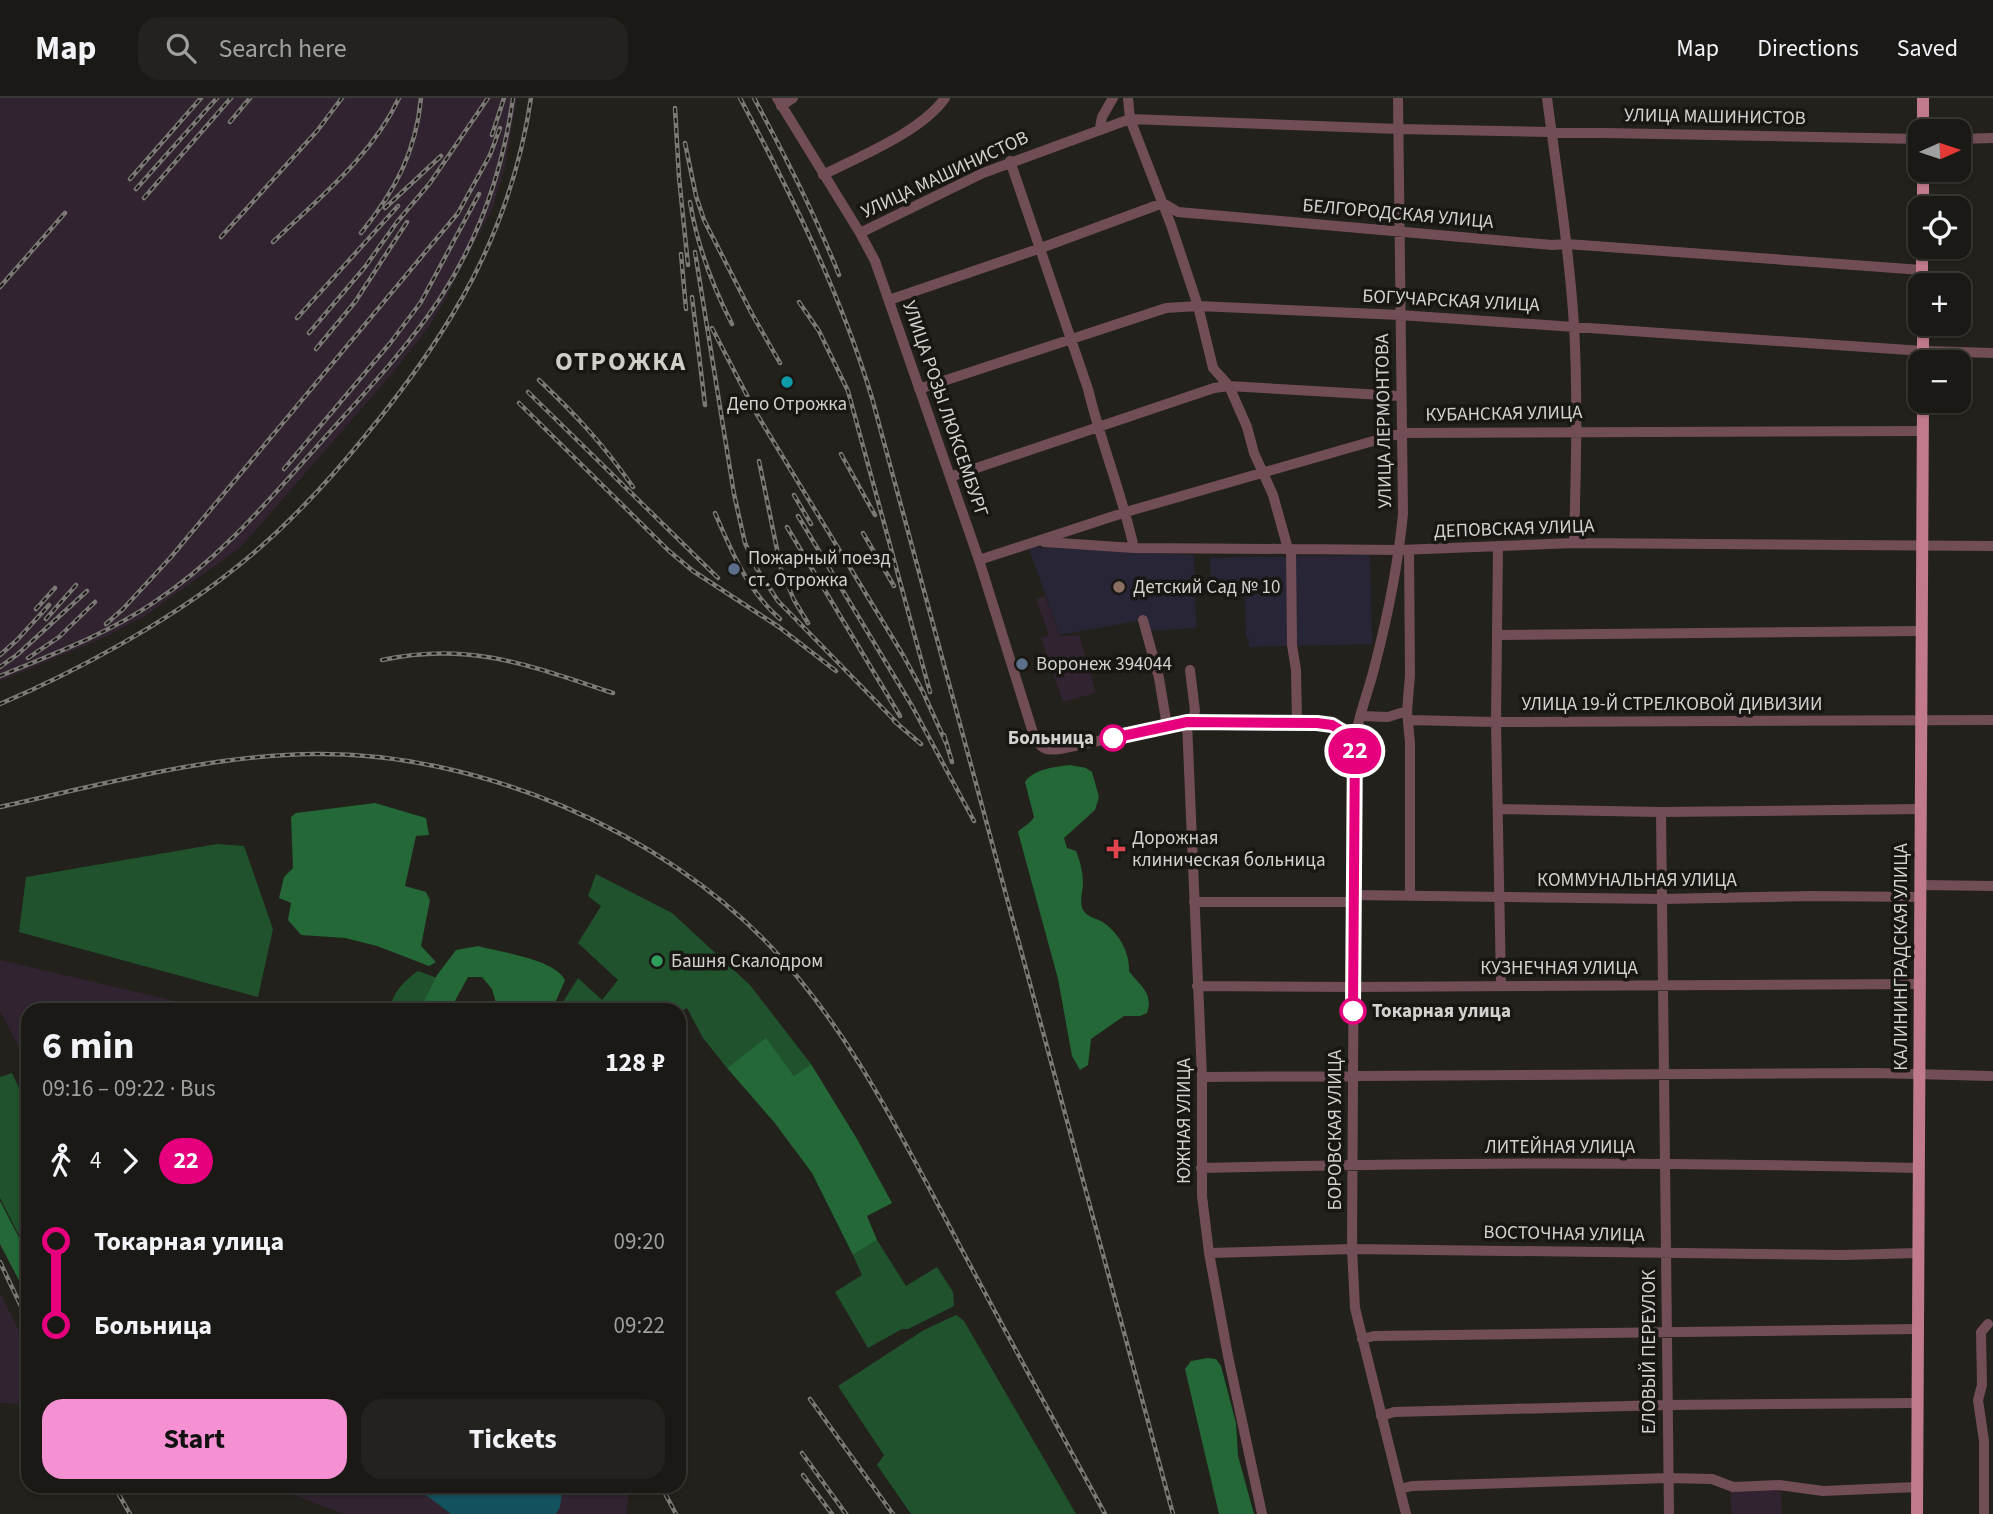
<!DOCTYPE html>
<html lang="en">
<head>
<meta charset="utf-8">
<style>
	:root { --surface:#1a1915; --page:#23221e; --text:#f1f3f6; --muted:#9fa0a0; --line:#383834; --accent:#f591d2 }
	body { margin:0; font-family:"Source Sans 3",sans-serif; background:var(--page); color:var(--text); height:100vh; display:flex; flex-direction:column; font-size:26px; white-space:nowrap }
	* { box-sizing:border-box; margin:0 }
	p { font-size:23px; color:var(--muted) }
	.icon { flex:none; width:38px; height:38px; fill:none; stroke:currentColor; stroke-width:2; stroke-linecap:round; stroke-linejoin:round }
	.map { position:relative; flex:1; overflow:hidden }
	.panel { position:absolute; left:21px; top:905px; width:665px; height:490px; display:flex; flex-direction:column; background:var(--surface); border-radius:21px; box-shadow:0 2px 5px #0004,0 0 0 2px var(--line) }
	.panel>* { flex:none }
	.badge { padding:0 14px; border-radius:23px; font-size:24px; line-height:46px }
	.needle { width:46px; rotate:87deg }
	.buttons { position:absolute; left:1908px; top:21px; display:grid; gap:14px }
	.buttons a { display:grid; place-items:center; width:63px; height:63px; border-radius:14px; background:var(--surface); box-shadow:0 2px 5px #0004,0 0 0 2px var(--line); font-size:35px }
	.map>.badge { position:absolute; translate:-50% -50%; box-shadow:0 0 0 4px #fff }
	.legs { display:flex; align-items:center; gap:10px; height:77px; padding:0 21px; font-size:23px }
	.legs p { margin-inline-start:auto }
	.summary { display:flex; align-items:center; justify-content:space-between; height:119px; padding:0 21px }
	h1 { font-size:38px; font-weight:700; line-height:52px }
	.cta { display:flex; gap:14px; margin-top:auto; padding:14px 21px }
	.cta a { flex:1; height:80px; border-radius:21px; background:var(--accent); color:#111; font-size:28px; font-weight:700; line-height:80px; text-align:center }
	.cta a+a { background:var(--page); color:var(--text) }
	ul { padding:0 21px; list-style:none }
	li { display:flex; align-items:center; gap:24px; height:84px; font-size:26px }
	li i { display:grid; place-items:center; width:10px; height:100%; margin:0 9px; background:currentColor }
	li i::after { content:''; width:18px; height:18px; margin:-9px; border:5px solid; border-radius:50%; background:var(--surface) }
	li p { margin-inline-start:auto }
	li:first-child i { background:linear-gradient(#0000 50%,currentColor 0) }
	li:last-child i { background:linear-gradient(currentColor 50%,#0000 0) }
	header { display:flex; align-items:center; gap:42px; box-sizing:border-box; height:98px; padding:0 35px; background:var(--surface); border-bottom:2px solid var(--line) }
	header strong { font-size:33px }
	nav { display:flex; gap:38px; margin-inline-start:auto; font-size:24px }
	.search { width:490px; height:63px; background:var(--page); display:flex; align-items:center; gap:18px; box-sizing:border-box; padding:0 24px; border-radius:21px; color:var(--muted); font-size:26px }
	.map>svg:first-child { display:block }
	.industrial { fill:#31232f }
	.education { fill:#282636 }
	.green { fill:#20522d }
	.forest { fill:#236836 }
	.water { fill:#13515d }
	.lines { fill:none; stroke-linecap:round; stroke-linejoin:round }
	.minor { stroke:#714e56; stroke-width:10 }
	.major { stroke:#c07a8c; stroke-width:12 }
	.rail-casing { stroke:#7c7a76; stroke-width:4.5 }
	.rail { stroke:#191713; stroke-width:2; stroke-dasharray:5; stroke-linecap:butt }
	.line-1-casing { stroke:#fff; stroke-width:16 }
	.line-1 { stroke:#e6007e; stroke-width:10 }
	.culture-dot { fill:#0f9aa8; stroke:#191713; stroke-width:2.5 }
	.service-dot { fill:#5c6f8a; stroke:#191713; stroke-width:2.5 }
	.education-dot { fill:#8d6e63; stroke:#191713; stroke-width:2.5 }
	.stop-1-dot { fill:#fff; stroke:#e6007e; stroke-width:3.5 }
	.health-dot { fill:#e0444e; stroke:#191713; stroke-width:2.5 }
	.leisure-dot { fill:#2e9e5b; stroke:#191713; stroke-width:2.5 }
	.labels { text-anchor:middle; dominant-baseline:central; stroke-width:7; stroke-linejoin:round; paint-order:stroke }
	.street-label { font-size:19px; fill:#d3d2ce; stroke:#191713 }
	.poi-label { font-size:19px; fill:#d3d2ce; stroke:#191713; text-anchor:start }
	.stop-label { font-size:19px; font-weight:bold; fill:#d3d2ce; stroke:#191713; text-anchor:end }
	.district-label { font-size:26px; font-weight:bold; letter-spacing:2px; fill:#d1cec7; stroke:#191713 }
</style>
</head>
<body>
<header>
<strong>Map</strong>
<div class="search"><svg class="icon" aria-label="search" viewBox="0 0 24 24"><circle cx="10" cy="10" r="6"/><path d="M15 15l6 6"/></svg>Search here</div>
<nav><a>Map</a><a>Directions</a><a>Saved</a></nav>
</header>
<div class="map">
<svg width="1993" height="1416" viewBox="0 0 1993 1416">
	<rect width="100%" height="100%" fill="#23211c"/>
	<path class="industrial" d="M 0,0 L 517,0 L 505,68 L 493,109 L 441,209 L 426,233 L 396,271 L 240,450 L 145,518 L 105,539 L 0,583 Z
		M 1045,498 L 1060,538 L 1079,537 L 1096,595 L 1063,604 L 1041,540 L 1049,537 L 1036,501 Z
		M 0,862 L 213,912 L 28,912 L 28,966 L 0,913 Z
		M 0,1195 L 28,1250 L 28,1306 L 0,1305 Z
		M 270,1388 L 630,1388 L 626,1416 L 344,1416 Z
		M 1781,1390 L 1782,1416 L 1732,1416 L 1730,1392 Z"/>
	<path class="education" d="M 1033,449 L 1194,457 L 1196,530 L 1150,533 L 1147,521 L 1060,537 L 1029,451 Z
		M 1370,457 L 1372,546 L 1249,549 L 1248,540 L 1246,539 L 1245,494 L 1211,494 L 1210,460 Z"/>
	<path class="green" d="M 217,746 L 244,748 L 273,831 L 258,899 L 19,834 L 26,779 Z
		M 596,776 L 672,815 L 750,887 L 811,966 L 794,978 L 766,941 L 727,970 L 703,940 L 687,910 L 679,915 L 679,912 L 558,912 L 578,880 L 602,902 L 618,882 L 578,845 L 601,808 L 588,798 Z
		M 418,873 L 446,883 L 434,912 L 389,912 C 394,893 403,884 418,873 Z
		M 12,975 L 28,1010 L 28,1155 L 0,1100 L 0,979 Z
		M 877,1142 L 906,1188 L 937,1169 L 953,1194 L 954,1208 L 908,1231 L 902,1231 L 868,1250 L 835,1194 L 862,1177 L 853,1157 Z
		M 956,1217 L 964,1223 L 1076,1416 L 911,1416 L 877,1367 L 884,1357 L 838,1288 L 924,1232 Z"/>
	<path class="forest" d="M 1070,667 L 1086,670 L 1092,674 L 1099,699 L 1095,712 L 1064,740 L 1067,750 L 1076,753 C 1080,763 1083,774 1083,785 C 1083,793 1079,804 1083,812 C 1087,819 1095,820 1101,823 C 1118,833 1130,854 1129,873 C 1140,888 1154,895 1147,915 L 1140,918 L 1124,918 L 1091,941 L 1088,967 L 1080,972 L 1072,958 L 1058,881 L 1018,734 C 1023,728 1029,727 1034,719 L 1025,684 C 1034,671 1054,669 1070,667 Z
		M 375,705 L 426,720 L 429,737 L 416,738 L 405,788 L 426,794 L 430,802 L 421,848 L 436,864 L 429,868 L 377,848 L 345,840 L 301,837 L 288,822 L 291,805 L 279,800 L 284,779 L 293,770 L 291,719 L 296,715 Z
		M 478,848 C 499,854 555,861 565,882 L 552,912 L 498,912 L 492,891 L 482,879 L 468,879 L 450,912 L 420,912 L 437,877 L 456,852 Z
		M 766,940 L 794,978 L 811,966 L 857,1041 L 892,1105 L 867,1118 L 877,1142 L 853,1157 L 812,1075 L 774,1024 L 727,970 Z
		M 0,1103 L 28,1157 L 28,1200 L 0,1146 Z
		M 1207,1260 L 1216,1261 L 1221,1268 L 1236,1325 L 1238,1358 L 1254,1416 L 1219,1416 L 1185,1271 L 1191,1263 Z"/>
	<path class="water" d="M 419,1388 L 563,1388 L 560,1409 L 556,1416 L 451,1416 L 426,1397 Z"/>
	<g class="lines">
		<path class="minor" d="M 777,0 L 860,135 L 875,163 L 979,462 L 1034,638 C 1040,651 1047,653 1060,651 L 1187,624 L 1326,626 L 1340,630 L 1355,641
			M 1128,0 L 1130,21 L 1171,127 L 1198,208 L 1213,270 L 1229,288 L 1247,329 L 1254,355 L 1273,397 L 1288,451
			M 1398,0 L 1403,416 C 1398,467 1388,517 1375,567 C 1369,592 1359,616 1355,641 L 1352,1151 L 1355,1210 L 1406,1416
			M 1547,0 C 1557,76 1569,151 1574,227 C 1578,300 1576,373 1574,445
			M 781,8 L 793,0
			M 1100,30 L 1102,19 L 1113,0
			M 1958,41 L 1993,40
			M 1010,63 L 1088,291 C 1101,345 1122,396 1134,450
			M 823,77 C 860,58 921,34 945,0
			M 860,135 L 983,75 L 1130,21 L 1399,31 L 1920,41
			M 889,202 L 1041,150 L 1163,105 L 1178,114 L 1552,147 L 1567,146 L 1922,172
			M 919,291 L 1166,210 L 1198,208 L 1400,217 L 1923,253 L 1993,255
			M 950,379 L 1214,290 L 1229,288 L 1400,298
			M 1044,444 L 1134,450 L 1291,451 L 1400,452 L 1574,445 L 1993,448
			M 1498,448 L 1496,624 L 1501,887
			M 1291,451 L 1292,547 L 1296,572 L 1297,625
			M 979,462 L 1126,414 L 1401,335 L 1923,333
			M 1143,522 L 1159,580 L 1167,628
			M 1497,537 L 1922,533
			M 1190,572 L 1195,613 L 1193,619 L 1187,624 L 1202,979 L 1202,1098 L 1209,1155 L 1228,1258 L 1262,1416
			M 1407,613 L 1410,577 L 1409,452
			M 1360,618 L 1388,619 L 1407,613 L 1410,645 L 1410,798
			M 1408,622 L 1496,624 L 1993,622
			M 1498,711 L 1661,714 L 1921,711
			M 1661,714 L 1669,1416
			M 1921,787 L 1993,788
			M 1354,797 L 1662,801 L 1811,798 L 1921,799
			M 1194,804 L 1354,804
			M 1197,888 L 1353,889 L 1920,886
			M 1202,979 L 1875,975 L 1991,978
			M 1201,1070 C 1441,1064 1680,1064 1919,1070
			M 1209,1155 L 1352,1151 L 1843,1157 L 1919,1155
			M 1362,1241 L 1374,1238 L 1918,1231
			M 1381,1318 L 1394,1314 L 1666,1307 L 1917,1305
			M 1400,1391 L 1412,1388 L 1667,1380 L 1712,1381 L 1733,1389 L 1779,1387 L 1823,1393 L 1917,1389
			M 1984,1416 L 1984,1343 L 1978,1302 L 1982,1287 L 1981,1234 L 1988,1226"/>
		<path class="major" d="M 1923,33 L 1923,0
			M 1923,110 L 1923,72
			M 1922,149 L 1922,187
			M 1923,226 L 1923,264
			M 1917,1416 L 1923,303"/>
		<defs>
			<path id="rail" d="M 740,0 C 792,98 840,194 872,300 L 1173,1416
				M 754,0 C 785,58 815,116 839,177
				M 675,10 L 679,79 L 688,167
				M 230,24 L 250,0
				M 492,37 L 504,0
				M 685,45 L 696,98 L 704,122 L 752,216 L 780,265
				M 130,81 L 201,0
				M 136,91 L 217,0
				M 144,100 L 231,0
				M 690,104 C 697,147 712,187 732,226
				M 385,110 L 441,58
				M 361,135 C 395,93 416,54 421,0
				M 221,139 L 317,33 L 342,0
				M 273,144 C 319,100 372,58 399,0
				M 695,154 L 734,396 L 745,445 L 757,471 L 778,503 L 901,629
				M 681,156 L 686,211
				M 0,189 L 65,115
				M 692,199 L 705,307
				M 799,204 L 819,233 L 848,293 L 930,594
				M 297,220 L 398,108
				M 712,230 L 755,313 L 903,557 L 923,594 L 947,647
				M 309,235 L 365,169 L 397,124 L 430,85 L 488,0
				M 316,251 L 355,204 L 407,124
				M 539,282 C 577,318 603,346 633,389
				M 528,294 L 718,480
				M 519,305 L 669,453 L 693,473 L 779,529 L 836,573
				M 841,356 L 875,417
				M 759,363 L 781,471 L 794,502 L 808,525
				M 284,371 L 391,244 L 421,204 L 479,96
				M 794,397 L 811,426
				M 715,415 C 732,454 747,492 780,521
				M 798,418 L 912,608 L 974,723
				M 787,429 L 900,618
				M 863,435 L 894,488
				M 36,511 L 55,490
				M 46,521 L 76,487
				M 106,526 L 123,511 L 171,459 L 458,115 L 490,57 L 500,30
				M 0,557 L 17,542 L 49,507
				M 28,560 L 59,539 L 95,504
				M 382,562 C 470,543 531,568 613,595
				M 0,569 L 18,556 L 87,493
				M 0,578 C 53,556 105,537 153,505 C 216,464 263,409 313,353 C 356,304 403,256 439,202 C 479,141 503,72 513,0
				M 0,606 C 75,574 164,526 229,475 C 281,435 325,388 366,337 C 451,234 511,134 531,0
				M 894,623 L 921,646
				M 944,637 L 952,664
				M 0,709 C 104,686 209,657 316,656 C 476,654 663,733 772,850 C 850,933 899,1034 952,1133 C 1002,1228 1054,1322 1105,1416
				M 0,1164 L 28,1223
				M 810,1301 L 893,1416
				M 802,1355 L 846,1416
				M 803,1377 L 832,1416
				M 114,1388 L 130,1416
				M 661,1388 L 676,1416"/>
		</defs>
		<use href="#rail" class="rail-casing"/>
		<use href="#rail" class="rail"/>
	</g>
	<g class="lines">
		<defs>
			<path id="line-1" d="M 1113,640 L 1187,624 L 1317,625 L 1332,627 L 1355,641 L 1353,913"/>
		</defs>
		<use href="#line-1" class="line-1-casing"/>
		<use href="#line-1" class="line-1"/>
	</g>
	<circle class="culture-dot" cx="787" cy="284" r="7"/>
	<g class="service-dot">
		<circle cx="734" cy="471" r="7"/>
		<circle cx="1022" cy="566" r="7"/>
	</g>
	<circle class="education-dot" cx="1119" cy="489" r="7"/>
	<g class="stop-1-dot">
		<circle cx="1113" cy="640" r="12"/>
		<circle cx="1353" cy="913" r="12"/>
	</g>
	<path class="health-dot" d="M1112.5 740.5h7v7h7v7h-7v7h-7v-7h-7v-7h7z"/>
	<circle class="leisure-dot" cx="657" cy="863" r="7"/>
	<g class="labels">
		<g class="street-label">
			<text transform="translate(1715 19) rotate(1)">УЛИЦА МАШИНИСТОВ</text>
			<text transform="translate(945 77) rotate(-25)">УЛИЦА МАШИНИСТОВ</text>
			<text transform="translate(1398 116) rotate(5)">БЕЛГОРОДСКАЯ УЛИЦА</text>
			<text transform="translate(1451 203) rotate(3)">БОГУЧАРСКАЯ УЛИЦА</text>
			<text transform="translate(945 311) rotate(71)">УЛИЦА РОЗЫ ЛЮКСЕМБУРГ</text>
			<text transform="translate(1504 316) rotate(-1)">КУБАНСКАЯ УЛИЦА</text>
			<text transform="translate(1384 323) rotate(-91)">УЛИЦА ЛЕРМОНТОВА</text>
			<text transform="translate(1514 431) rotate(-2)">ДЕПОВСКАЯ УЛИЦА</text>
			<text x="1672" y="606">УЛИЦА 19-Й СТРЕЛКОВОЙ ДИВИЗИИ</text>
			<text x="1637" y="782">КОММУНАЛЬНАЯ УЛИЦА</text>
			<text transform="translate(1901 859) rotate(-90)">КАЛИНИНГРАДСКАЯ УЛИЦА</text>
			<text x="1559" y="870">КУЗНЕЧНАЯ УЛИЦА</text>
			<text transform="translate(1184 1023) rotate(-90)">ЮЖНАЯ УЛИЦА</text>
			<text transform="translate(1335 1032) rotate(-90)">БОРОВСКАЯ УЛИЦА</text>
			<text x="1560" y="1049">ЛИТЕЙНАЯ УЛИЦА</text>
			<text transform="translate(1564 1136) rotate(1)">ВОСТОЧНАЯ УЛИЦА</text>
			<text transform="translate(1649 1254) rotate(-90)">ЕЛОВЫЙ ПЕРЕУЛОК</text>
		</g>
		<g class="poi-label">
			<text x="787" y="306" text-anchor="middle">Депо Отрожка</text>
			<text x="748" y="460">Пожарный поезд<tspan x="748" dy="22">ст. Отрожка</tspan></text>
			<text x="1133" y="489">Детский Сад № 10</text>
			<text x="1036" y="566">Воронеж 394044</text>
			<text x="1132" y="740">Дорожная<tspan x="1132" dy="22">клиническая больница</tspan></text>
			<text x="671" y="863">Башня Скалодром</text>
		</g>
		<g class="stop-label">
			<text x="1094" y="640">Больница</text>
			<text x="1372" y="913" text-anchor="start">Токарная улица</text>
		</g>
		<g class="district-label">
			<text x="621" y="263">ОТРОЖКА</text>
		</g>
	</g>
</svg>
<div class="buttons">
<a><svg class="needle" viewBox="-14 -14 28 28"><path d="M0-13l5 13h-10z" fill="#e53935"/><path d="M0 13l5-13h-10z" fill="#9fa0a0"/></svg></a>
<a><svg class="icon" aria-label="locate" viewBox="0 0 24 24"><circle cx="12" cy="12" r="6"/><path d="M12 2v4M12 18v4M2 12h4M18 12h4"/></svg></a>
<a>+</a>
<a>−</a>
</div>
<b class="badge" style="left:1355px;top:653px;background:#e6007e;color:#fff">22</b>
<section class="panel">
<div class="summary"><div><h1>6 min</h1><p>09:16 – 09:22 · Bus</p></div><b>128 ₽</b></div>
<div class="legs"><svg class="icon" aria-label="walk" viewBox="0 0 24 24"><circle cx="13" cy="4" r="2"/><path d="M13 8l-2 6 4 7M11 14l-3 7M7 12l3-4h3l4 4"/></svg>4<svg class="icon" aria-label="forward" viewBox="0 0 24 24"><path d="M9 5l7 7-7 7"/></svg><b class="badge" style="background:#e6007e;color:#fff">22</b></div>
<ul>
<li><i style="color:#e6007e"></i><b>Токарная улица</b><p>09:20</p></li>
<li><i style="color:#e6007e"></i><b>Больница</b><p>09:22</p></li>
</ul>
<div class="cta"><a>Start</a><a>Tickets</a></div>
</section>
</div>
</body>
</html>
